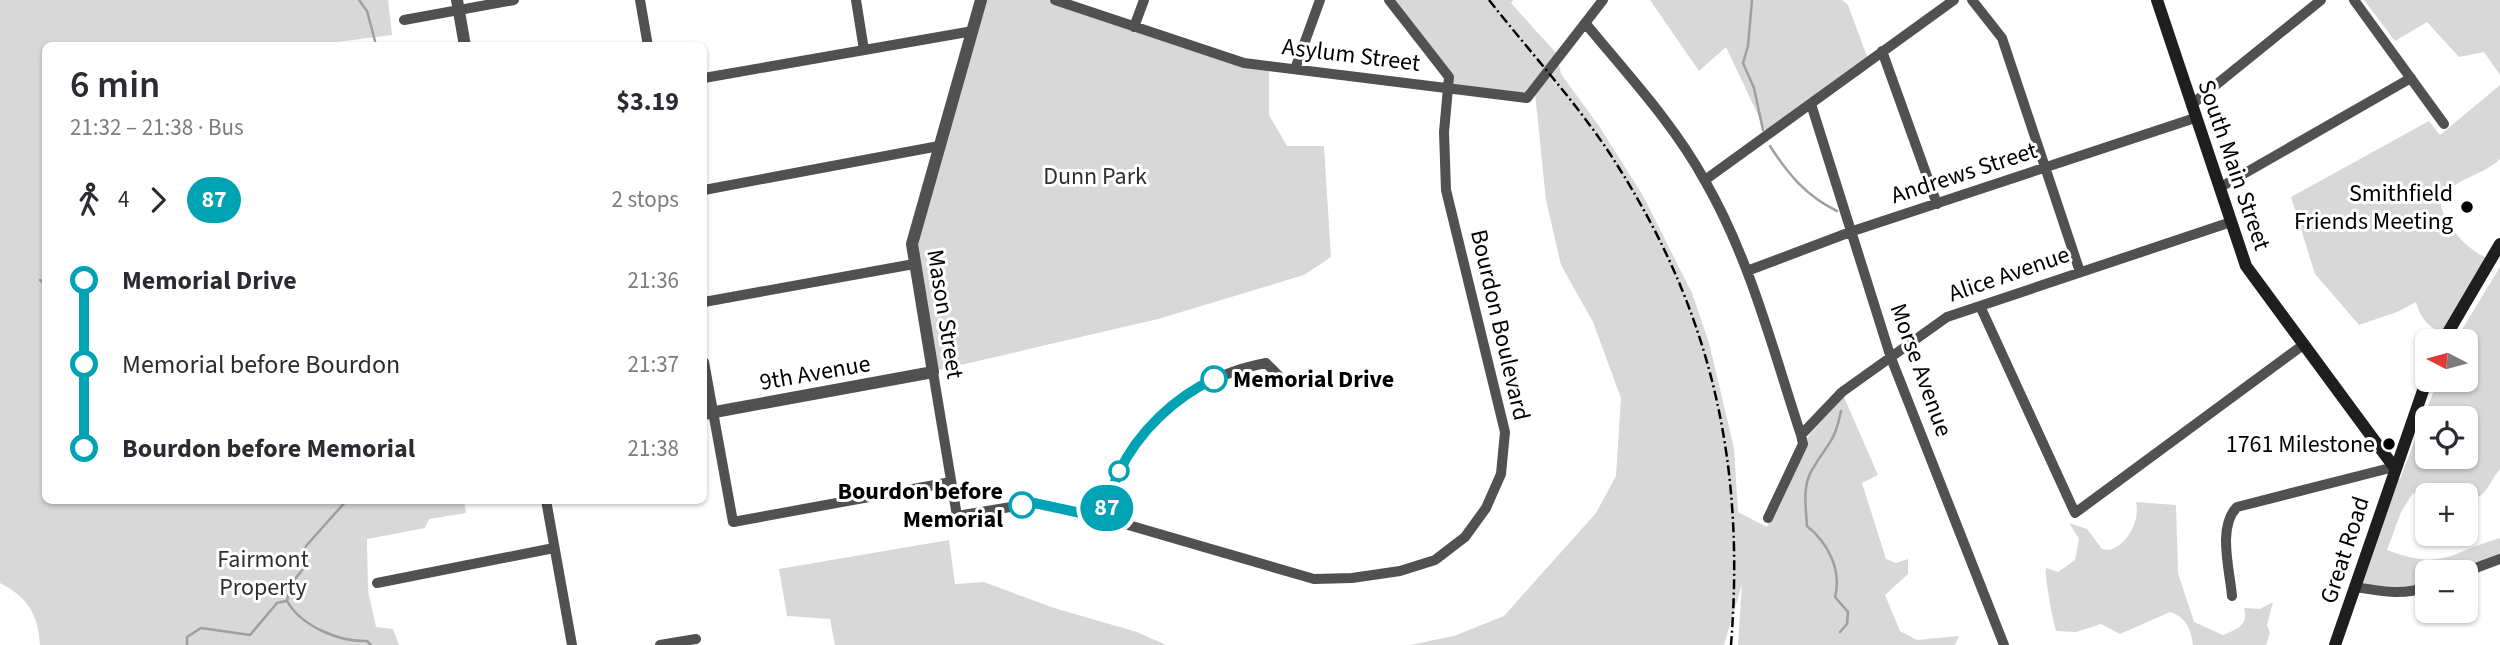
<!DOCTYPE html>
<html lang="en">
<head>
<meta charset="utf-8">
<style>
	:root { --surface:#fff; --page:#f7f7f7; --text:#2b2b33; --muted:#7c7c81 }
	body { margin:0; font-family:"Source Sans 3",sans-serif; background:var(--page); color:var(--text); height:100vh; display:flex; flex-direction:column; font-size:26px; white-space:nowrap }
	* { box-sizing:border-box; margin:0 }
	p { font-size:23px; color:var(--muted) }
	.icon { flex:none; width:38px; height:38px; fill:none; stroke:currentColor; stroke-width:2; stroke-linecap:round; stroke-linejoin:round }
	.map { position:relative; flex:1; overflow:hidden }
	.sheet { position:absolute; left:42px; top:42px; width:665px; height:462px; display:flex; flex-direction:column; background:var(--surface); border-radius:10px; box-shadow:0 2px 5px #0004 }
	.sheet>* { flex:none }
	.badge { padding:0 14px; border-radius:23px; font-size:24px; line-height:46px }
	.needle { width:46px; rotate:276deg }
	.buttons { position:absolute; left:2415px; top:329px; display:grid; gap:14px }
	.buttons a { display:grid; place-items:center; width:63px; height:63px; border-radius:10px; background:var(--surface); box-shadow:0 2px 5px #0004; font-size:35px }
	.map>.badge { position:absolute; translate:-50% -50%; box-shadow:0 0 0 4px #fff }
	.legs { display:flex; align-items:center; gap:10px; height:77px; padding:0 28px; font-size:23px }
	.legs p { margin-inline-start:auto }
	.head { display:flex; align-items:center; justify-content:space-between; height:119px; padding:0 28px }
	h1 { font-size:38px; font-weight:600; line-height:52px }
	ul { padding:0 28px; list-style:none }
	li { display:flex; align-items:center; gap:24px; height:84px; font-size:26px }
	li i { display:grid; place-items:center; width:10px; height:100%; margin:0 9px; background:currentColor }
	li i::after { content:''; width:18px; height:18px; margin:-9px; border:5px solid; border-radius:50%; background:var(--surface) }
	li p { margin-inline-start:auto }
	li:first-child i { background:linear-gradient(#0000 50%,currentColor 0) }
	li:last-child i { background:linear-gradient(currentColor 50%,#0000 0) }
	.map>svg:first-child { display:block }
	.green { fill:#d8d8d8; fill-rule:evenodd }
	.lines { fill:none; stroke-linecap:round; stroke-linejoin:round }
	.stream { stroke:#9f9f9f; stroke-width:2.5 }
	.minor { stroke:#515151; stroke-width:10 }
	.tertiary { stroke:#515151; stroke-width:12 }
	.secondary { stroke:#1e1e1e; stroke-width:12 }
	.rail { stroke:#000; stroke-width:2.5; stroke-dasharray:10 3.5 2 3.5; stroke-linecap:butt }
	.line-1-casing { stroke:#fff; stroke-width:16 }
	.line-1 { stroke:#00a3b4; stroke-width:10 }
	.poi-dot { fill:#000; stroke:#fff; stroke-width:2.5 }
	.stop-1-dot { fill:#fff; stroke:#00a3b4; stroke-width:3.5 }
	.labels { text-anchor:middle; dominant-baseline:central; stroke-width:6; stroke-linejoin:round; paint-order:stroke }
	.street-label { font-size:24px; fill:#000; stroke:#fff }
	.park-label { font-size:24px; fill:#2f2f2f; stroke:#fff }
	.poi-label { font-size:24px; fill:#000; stroke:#fff; text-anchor:end }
	.stop-label { font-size:24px; font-weight:bold; fill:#000; stroke:#fff; text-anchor:start }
</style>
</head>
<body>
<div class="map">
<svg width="2500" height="645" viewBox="0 0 2500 645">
	<rect width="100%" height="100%" fill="#fff"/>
	<path class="green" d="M 0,0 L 388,0 L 392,35 L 305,46 L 46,46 L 46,500 L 464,501 L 466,513 L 429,519 L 425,528 L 367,539 L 368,591 L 376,627 L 393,629 L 399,645 L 40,645 C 38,613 27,597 0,583 Z
		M 985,0 L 1054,0 L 1269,66 L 1269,115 L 1287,146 L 1324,146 L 1331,257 L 1304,275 L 1158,319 L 935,371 L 916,242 Z
		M 1392,0 L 1513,0 L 1511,3 L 1557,54 L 1561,74 L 1599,126 L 1642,194 L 1692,293 L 1709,343 L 1734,448 L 1738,512 L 1767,527 L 1809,435 L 1844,397 L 1878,475 L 1862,483 L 1886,559 L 1896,563 L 1908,559 L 1908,574 L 1885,595 L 1900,631 L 1917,640 L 1959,636 L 1955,645 L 1738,645 L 1742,584 L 1724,645 L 1410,645 L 1454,636 L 1504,616 L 1596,513 L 1616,476 L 1621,398 L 1593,322 L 1561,265 L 1546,200 L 1534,83 L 1521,99 L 1448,90 L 1450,76 Z
		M 1650,0 L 1842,0 L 1848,5 L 1868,59 L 1767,134 L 1726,47 L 1699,71 Z
		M 2364,0 L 2500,0 L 2500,75 L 2484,52 L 2459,57 L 2427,22 L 2395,41 Z
		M 2500,85 L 2500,159 C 2482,177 2451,178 2440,202 C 2446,229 2468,250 2492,261 L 2450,337 C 2430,328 2422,322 2416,302 L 2397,312 L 2359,325 L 2315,274 L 2291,197 L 2429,121 L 2440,135 Z
		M 2500,267 L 2500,469 C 2487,484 2488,498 2466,500 L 2466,495 L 2427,496 L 2413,493 L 2401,512 L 2387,550 C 2443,571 2449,553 2500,538 L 2500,558 L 2463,572 L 2427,572 L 2427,586 L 2408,593 L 2359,587 L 2394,478 L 2400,479 L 2438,380 L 2466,380 L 2466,341 L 2455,341 ZM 2427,418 L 2466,418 L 2466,457 L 2427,457 Z
		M 2136,502 L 2176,505 L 2178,573 L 2194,622 L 2223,635 C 2237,629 2249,625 2244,608 L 2260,609 L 2273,602 L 2267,625 L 2270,633 L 2266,645 L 2193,645 C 2191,629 2186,617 2170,612 L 2120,634 L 2101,624 L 2076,632 L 2056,631 C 2053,620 2044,576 2046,568 L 2058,572 L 2075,560 L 2079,539 L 2069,523 L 2087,529 L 2102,549 L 2110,550 C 2129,543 2140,520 2136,502 Z
		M 949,540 L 955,584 L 984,582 L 1054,608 L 1137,632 L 1166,645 L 835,645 L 830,619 L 787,616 L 779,569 Z"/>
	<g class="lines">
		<path class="stream" d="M 359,0 L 367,11 L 375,41
			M 1752,0 L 1748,46 L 1743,63 L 1754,88 L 1763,130
			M 1770,146 C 1788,174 1806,196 1837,211
			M 40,280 L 46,285
			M 347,500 L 306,546 L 303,569 L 291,584 L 287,601 C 301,626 339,642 367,641 L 371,645
			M 1840,632 L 1847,624 L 1848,612 L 1835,597 C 1842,570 1828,543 1807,526 C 1806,508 1802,486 1812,470 C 1827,443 1834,445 1841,411
			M 187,645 L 187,637 L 201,628 L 250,635 L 277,603 L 286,601"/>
		<path class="minor" d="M 640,0 L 648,46
			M 856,0 L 864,50
			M 1055,0 L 1244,63 L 1527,98 L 1603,0
			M 1972,0 L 2002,38 L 2080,272
			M 2354,0 L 2444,124
			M 404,20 L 514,0
			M 1586,24 C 1627,74 1674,124 1705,181 C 1750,259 1773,350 1801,435
			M 1134,27 L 1144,0
			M 1882,51 L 1937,204
			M 1295,69 L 1320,0
			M 704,78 L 973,31
			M 1811,104 L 1891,358 L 2004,645
			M 2191,105 L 2321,0
			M 1705,180 L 1954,0
			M 2219,188 L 2411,78
			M 704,190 L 939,146
			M 1747,271 L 1853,231 L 2195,118
			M 704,302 L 914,264
			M 1980,306 L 2075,513 L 2303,345
			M 704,362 L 733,522 L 951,482
			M 933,372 L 957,516 L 1034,503 L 1087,513 L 1314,579 L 1352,578 L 1400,571 L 1435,560 L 1465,537 L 1486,508 L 1501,474 L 1505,432 L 1446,190 L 1444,132 L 1449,77 L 1389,0
			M 546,500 L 572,645
			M 1104,518 C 1109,503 1112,486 1119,471 C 1147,414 1205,374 1266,363 L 1279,376
			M 1768,518 L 1803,444 L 1801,435 L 1842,392 L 1947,317 L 2231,222
			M 2465,572 L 2500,559
			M 377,583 L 554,548
			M 2355,587 C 2380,591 2402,596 2427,587
			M 2232,596 C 2230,571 2217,527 2237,507 L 2394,467
			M 660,645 L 696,639"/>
		<path class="tertiary" d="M 457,0 L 465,46
			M 704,414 L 933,372 L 912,244 L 981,0"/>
		<path class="secondary" d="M 2157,0 L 2246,266 L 2394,467
			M 2443,341 L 2500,244
			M 2335,645 L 2427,379"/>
		<path class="rail" d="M 1489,0 C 1532,55 1582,108 1619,168 C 1714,319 1745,468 1731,645"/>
	</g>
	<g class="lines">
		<defs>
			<path id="line-1" d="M 1022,505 L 1034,503 L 1104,518 C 1109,503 1112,486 1119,472 C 1138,432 1175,397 1214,379"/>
		</defs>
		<use href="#line-1" class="line-1-casing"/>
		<use href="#line-1" class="line-1"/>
	</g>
	<g class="poi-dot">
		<circle cx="2467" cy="207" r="7"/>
		<circle cx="2389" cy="444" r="7"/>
	</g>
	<g class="stop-1-dot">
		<circle cx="1214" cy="379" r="12"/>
		<circle cx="1119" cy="471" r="9"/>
		<circle cx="1022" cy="505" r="12"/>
	</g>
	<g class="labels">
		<g class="street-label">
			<text transform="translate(1351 55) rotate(7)">Asylum Street</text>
			<text transform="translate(2234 165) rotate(71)">South Main Street</text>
			<text transform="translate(1964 173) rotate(-18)">Andrews Street</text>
			<text transform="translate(2009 274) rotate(-19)">Alice Avenue</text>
			<text transform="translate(945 314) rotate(81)">Mason Street</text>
			<text transform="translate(1500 325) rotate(77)">Bourdon Boulevard</text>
			<text transform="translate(1921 370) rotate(70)">Morse Avenue</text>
			<text transform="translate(815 373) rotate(-10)">9th Avenue</text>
			<text transform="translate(2345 550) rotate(-72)">Great Road</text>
		</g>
		<g class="park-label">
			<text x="1095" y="176">Dunn Park</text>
			<text x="263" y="559">Fairmont<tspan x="263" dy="28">Property</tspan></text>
		</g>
		<g class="poi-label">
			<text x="2453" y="193">Smithfield<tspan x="2453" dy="28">Friends Meeting</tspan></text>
			<text x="2375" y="444">1761 Milestone</text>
		</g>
		<g class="stop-label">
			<text x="1233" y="379">Memorial Drive</text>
			<text x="1003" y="491" text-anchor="end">Bourdon before<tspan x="1003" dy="28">Memorial</tspan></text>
		</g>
	</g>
</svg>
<div class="buttons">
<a><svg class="needle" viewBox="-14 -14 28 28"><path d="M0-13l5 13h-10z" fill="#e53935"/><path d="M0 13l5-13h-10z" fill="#7c7c81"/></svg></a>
<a><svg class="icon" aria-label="locate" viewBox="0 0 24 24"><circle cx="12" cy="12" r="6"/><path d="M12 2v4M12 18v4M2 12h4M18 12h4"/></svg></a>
<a>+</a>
<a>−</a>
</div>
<b class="badge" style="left:1107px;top:508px;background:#00a3b4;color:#fff">87</b>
<section class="sheet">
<div class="head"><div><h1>6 min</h1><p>21:32 – 21:38 · Bus</p></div><b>$3.19</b></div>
<div class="legs"><svg class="icon" aria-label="walk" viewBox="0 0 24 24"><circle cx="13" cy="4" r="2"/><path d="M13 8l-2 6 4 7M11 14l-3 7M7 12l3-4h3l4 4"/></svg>4<svg class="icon" aria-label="forward" viewBox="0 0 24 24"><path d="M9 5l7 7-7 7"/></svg><b class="badge" style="background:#00a3b4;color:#fff">87</b><p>2 stops</p></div>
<ul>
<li><i style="color:#00a3b4"></i><b>Memorial Drive</b><p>21:36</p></li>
<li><i style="color:#00a3b4"></i><span>Memorial before Bourdon</span><p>21:37</p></li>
<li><i style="color:#00a3b4"></i><b>Bourdon before Memorial</b><p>21:38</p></li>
</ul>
</section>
</div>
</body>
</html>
